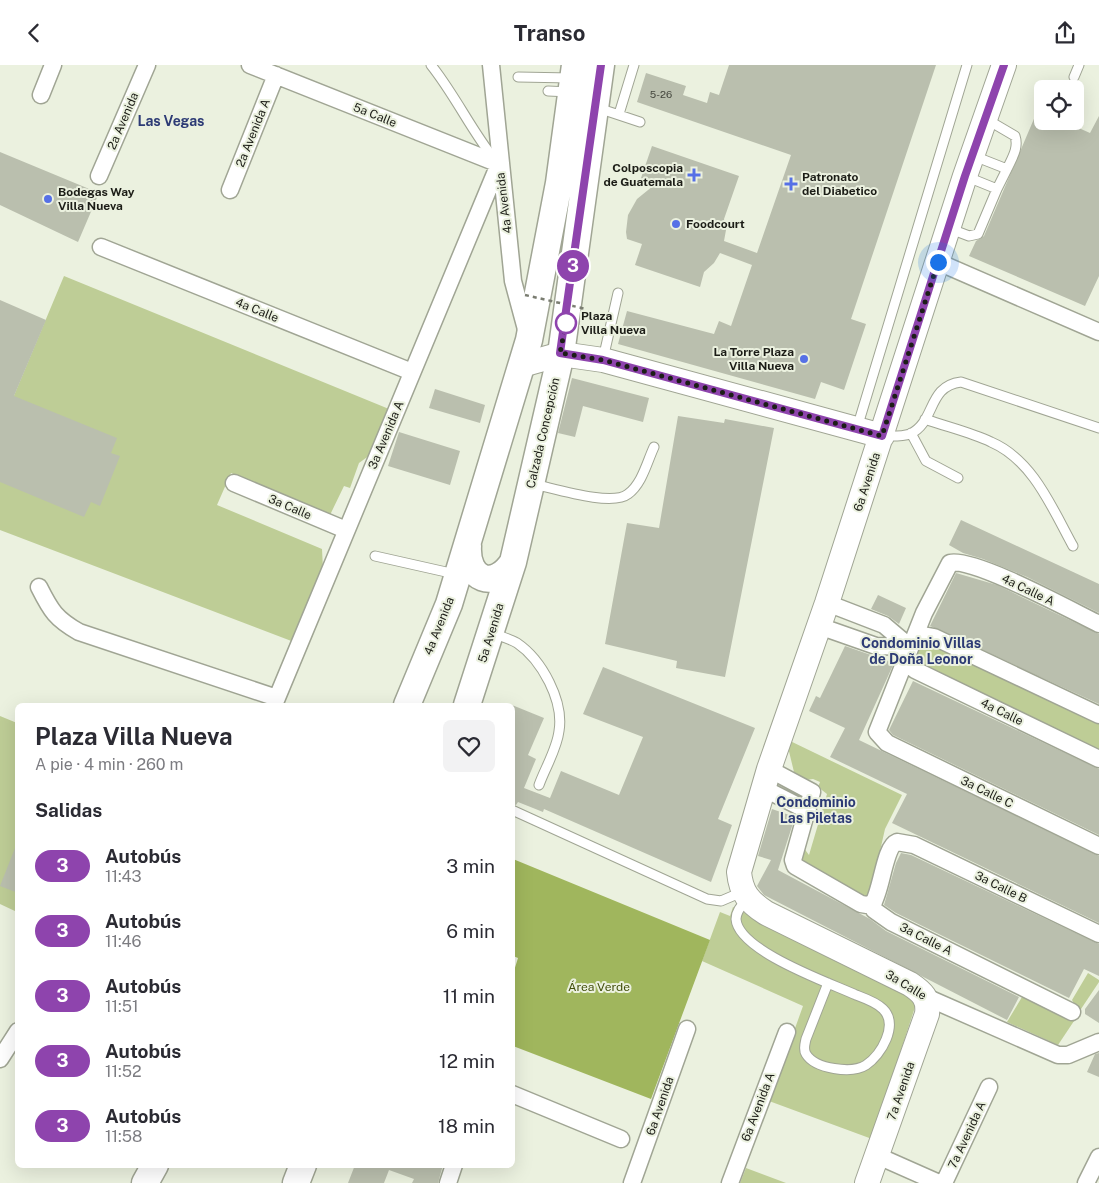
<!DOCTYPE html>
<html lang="es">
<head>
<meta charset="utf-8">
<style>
	:root { --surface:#fff; --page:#f2f2f3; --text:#2b2b33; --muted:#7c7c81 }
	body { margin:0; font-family:"Public Sans",sans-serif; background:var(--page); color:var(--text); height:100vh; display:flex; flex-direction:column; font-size:19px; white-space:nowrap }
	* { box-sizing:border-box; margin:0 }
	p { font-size:16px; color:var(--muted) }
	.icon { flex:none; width:28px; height:28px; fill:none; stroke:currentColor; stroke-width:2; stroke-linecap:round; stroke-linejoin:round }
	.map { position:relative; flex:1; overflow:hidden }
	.details { position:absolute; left:15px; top:638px; width:500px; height:465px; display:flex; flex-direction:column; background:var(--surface); border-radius:8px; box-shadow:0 5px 20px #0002 }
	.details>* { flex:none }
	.badge { padding:0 10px; border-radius:16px; font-size:18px; line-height:32px }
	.tools { position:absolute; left:1034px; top:15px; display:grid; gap:10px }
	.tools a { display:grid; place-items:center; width:50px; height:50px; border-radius:8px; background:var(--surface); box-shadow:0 5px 20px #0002; font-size:25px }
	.you { position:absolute; width:25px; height:25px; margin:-12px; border:4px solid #fff; border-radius:50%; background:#1a73e8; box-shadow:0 0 0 8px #1a73e833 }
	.map>.badge { position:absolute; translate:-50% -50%; box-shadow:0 0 0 2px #fff }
	h2 { padding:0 20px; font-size:19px; line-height:45px }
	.round { display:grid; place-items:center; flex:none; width:52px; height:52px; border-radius:8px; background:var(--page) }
	.summary { display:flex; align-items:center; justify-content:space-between; height:85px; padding:0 20px }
	h1 { font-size:24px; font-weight:700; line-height:38px }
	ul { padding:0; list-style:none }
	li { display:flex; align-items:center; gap:15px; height:65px; padding:0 20px }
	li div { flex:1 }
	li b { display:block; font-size:19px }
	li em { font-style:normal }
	li .badge { min-width:55px; font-weight:700; text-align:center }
	header { display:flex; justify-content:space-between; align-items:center; height:65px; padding:0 20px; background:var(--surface); font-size:22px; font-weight:700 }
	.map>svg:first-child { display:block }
	.green { fill:#becd96 }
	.forest { fill:#a0b65d }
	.building { fill:#babfae }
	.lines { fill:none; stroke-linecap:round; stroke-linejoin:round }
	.lane-casing { stroke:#a0a594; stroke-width:11 }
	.street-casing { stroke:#a0a594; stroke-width:19 }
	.secondary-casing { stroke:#a0a594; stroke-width:26 }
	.primary-casing { stroke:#a0a594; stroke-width:29 }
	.lane { stroke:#fff; stroke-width:9 }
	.street { stroke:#fff; stroke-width:16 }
	.secondary { stroke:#fff; stroke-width:24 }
	.primary { stroke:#fff; stroke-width:26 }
	.path-bridge { stroke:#7a7d71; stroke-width:2.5; stroke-dasharray:4 4; stroke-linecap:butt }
	.line-casing { stroke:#fff; stroke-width:11 }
	.line { stroke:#8e44ad; stroke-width:8 }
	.walk { stroke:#1c1d17; stroke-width:5; stroke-dasharray:0 9 }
	.poi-dot { fill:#5670e6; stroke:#ebf1df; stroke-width:2 }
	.stop-dot { fill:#fff; stroke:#8e44ad; stroke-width:2.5 }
	.labels { text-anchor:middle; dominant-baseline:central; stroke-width:4; stroke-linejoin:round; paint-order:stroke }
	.number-label { font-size:10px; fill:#44463d }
	.street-label { font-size:12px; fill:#1c1d17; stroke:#ebf1df }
	.poi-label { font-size:12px; font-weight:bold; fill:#1c1d17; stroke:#ebf1df; text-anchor:start }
	.stop-label { font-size:12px; font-weight:bold; fill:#1c1d17; stroke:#ebf1df; text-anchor:start }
	.park-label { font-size:12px; fill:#424f0c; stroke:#ebf1df }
	.neighbourhood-label { font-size:14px; font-weight:bold; fill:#2d3b75; stroke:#ebf1df }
</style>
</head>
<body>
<header><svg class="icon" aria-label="back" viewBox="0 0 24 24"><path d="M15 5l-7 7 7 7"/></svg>Transo<svg class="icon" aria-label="share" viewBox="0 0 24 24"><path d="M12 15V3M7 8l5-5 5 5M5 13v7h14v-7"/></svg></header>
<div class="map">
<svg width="1099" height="1118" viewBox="0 0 1099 1118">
	<rect width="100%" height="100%" fill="#ebf1df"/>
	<path class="green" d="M 64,211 L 389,344 L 370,390 L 359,398 L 350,423 L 344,421 L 330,450 L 231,408 L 217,440 L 322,484 L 323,504 L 294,577 L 0,465 L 0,364 Z
		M 924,576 L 1099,656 L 1099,688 L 922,602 L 915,591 Z
		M 0,651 L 17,658 L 17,847 L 0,839 Z
		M 786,674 L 902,730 L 885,764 L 870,830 L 860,832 L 800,796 L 803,782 L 809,790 L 827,729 L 818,722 L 820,717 L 813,714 L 806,715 L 794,707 Z
		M 733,842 L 908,928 L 916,939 L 872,1074 L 769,1036 L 803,941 L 702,896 L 720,847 L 730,851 Z
		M 1088,908 L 1099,915 L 1099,917 L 1079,947 L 1072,935 Z
		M 1022,932 L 1074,956 L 1058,980 L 1007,957 Z
		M 746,1103 L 786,1118 L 740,1118 Z"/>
	<path class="forest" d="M 513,794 L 710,875 L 651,1034 L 513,981 L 513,909 L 518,893 L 513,891 Z"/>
	<path class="building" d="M 729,0 L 936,0 L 851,254 L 866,259 L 844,325 L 821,317 L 815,334 L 618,279 L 627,246 L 714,269 L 719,256 L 731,261 L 752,200 L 720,188 L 714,198 L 704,207 L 700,222 L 635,200 L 642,179 L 627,174 L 626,167 L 628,150 L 637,134 L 653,121 L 640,116 L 652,81 L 739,111 L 724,154 L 726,165 L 724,176 L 757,188 L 791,90 L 637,37 L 646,8 L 686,21 L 683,30 L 707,38 L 710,27 L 719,30 Z
		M 1042,35 L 1042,56 L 1063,56 L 1090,68 L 1099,51 L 1099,211 L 1085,241 L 969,191 L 976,176 L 984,171 Z
		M 0,87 L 99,128 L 78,177 L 0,140 Z
		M 0,235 L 46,255 L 14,331 L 117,373 L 111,388 L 120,391 L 100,441 L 91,437 L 84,452 L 0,417 Z
		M 572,313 L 649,333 L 643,357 L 583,341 L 575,372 L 558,368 Z
		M 435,324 L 485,340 L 480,358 L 429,343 Z
		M 678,351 L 724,358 L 725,354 L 774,363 L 725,612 L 676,603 L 677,596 L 605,579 L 627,458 L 659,463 Z
		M 399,367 L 460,386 L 450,420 L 388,401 Z
		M 961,455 L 1099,519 L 1099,548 L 1027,512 L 983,494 L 963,488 L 949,480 Z
		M 956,508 L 997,520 L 1099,569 L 1099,639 L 930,561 Z
		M 878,530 L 906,543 L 899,559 L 888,551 L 871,544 Z
		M 845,581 L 894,598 L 859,675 L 1099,791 L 1099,858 L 892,758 L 907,729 L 830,692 L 845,663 L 809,646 L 816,631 L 820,633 Z
		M 603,602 L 755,663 L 718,754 L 732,760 L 711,817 L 544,744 L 543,747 L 518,737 L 516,740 L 512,739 L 512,640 L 544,653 L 528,690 L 536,694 L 524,723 L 550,733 L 561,706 L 619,730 L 643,672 L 583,649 Z
		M 913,616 L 1099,704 L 1099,770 L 893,670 L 889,665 Z
		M 772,744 L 795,752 L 778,805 L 870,854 L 886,866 L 1019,932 L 1007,955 L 764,830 L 757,821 L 771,795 L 758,791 Z
		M 17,778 L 18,778 L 18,828 L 0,821 Z
		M 901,788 L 911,790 L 1099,879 L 1099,911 L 1084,904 L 1069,933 L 896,848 L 884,840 L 896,798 Z
		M 1099,925 L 1099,958 L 1085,949 L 1085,944 Z
		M 1099,988 L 1099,1012 L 1087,1007 L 1095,989 Z
		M 355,1100 L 443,1100 L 438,1118 L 412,1118 L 414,1114 L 389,1105 L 384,1118 L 348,1118 Z"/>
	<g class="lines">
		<defs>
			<path id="lane" d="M 431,0 C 455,30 471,65 495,95
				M 518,12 L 571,13
				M 1074,12 L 1079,0
				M 548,26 L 570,27
				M 598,43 L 640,57
				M 619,49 L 634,0
				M 974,91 L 1007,104 C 1012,93 1019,83 1015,71 L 986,54
				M 965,111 L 997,124 L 1007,104
				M 948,163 L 969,171 L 978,169 L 997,124
				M 603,294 L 618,228
				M 925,354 C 947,362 970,367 991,377 C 1033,395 1052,443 1073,481
				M 857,363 L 967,0
				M 911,368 L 926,396 L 958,413
				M 882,371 C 892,371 901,372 910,369 C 936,357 927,321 961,317 L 1099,363
				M 533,419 C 553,423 612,442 628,429 C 642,419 647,397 654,382
				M 375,491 L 455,509
				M 492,568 C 500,571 510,574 517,578 C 542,595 564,636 559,666 C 557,684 545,703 539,720
				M 512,745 L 707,834 L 721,836 L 742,827
				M 747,834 C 742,840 736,846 736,854 C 738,886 830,918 856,930 C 864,933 876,937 883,944 C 899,960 881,990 866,1000 C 852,1009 815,1004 806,989 C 803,984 805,979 806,974 L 828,918"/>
			<path id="street" d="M 250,0 L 499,99 L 274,640
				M 491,0 L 513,216 L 527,268
				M 41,30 L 53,0
				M 99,111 L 147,0
				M 230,125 L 276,10
				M 101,182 L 412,307
				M 938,197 L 1099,267
				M 234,418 L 346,465
				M 39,522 C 51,546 56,554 79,567 L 277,633
				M 827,538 L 884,560 L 910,582
				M 1099,559 C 1072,546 974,492 950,498 L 924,548 L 877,667 L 887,678 L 1099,781
				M 819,561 L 876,581 L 910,582
				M 915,572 L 923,570 L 934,572 L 1099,650
				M 906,598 L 915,605 L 1099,694
				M 769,704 L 812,727 L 793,795 L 795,801 L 861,839 L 867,840 L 874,837
				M 763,723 L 808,746
				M 926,932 L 1058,990 L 1068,990 L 1099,977
				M 1072,947 L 891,857 L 874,845 L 872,840 C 882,826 884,782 897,777 L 914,780 L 1099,869
				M 0,994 L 18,966
				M 512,1029 L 621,1074
				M 878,1091 L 939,1118
				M 448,1118 L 454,1100
				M 632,1118 L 687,964
				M 730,1118 L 787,967
				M 944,1118 L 989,1022
				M 1086,1118 L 1099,1092"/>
			<path id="secondary" d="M 522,300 L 561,289 L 603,295 L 882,371
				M 867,1118 L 927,949 C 929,933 922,927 910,919 L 766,848 C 749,837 741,828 739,807 L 769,704 L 827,538 L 965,111 L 1004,0"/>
			<path id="primary" d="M 468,481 C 466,515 494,526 513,497
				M 407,640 L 449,539 L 529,275 L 559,118 L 575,0
				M 467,640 L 513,497 L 561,289 L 601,0
				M 145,1118 L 155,1100
				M 296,1118 L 303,1100"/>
		</defs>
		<use href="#lane" class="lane-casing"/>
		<use href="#street" class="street-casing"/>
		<use href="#secondary" class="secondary-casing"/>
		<use href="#primary" class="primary-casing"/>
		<use href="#lane" class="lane"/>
		<use href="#street" class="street"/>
		<use href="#secondary" class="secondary"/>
		<use href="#primary" class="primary"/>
		<path class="path-bridge" d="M 525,230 L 586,244"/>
	</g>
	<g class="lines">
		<defs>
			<path id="line" d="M 601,0 L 560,288 L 603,295 L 882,371 L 965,111 L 1004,0"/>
		</defs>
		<use href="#line" class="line-casing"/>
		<use href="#line" class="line"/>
		<path class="walk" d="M 566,258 L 560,288 L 603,295 L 882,371 L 938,197"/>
	</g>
	<g class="poi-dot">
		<path d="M691.5 102.5h5v5h5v5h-5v5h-5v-5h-5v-5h5z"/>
		<path d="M788.5 111.5h5v5h5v5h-5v5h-5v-5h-5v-5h5z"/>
		<circle cx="48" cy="134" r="5"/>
		<circle cx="676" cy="159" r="5"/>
		<circle cx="804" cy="294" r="5"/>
	</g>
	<circle class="stop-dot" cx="566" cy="258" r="10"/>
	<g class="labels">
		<g class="number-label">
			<text x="661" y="29">5-26</text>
		</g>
		<g class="street-label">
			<text transform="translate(375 50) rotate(22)">5a Calle</text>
			<text transform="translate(123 56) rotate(-67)">2a Avenida</text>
			<text transform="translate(253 68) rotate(-68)">2a Avenida A</text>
			<text transform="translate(504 138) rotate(-97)">4a Avenida</text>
			<text transform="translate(257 245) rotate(22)">4a Calle</text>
			<text transform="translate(543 368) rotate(-77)">Calzada Concepción</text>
			<text transform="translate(386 370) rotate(-67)">3a Avenida A</text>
			<text transform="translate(867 417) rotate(-72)">6a Avenida</text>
			<text transform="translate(290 442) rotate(23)">3a Calle</text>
			<text transform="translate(1028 525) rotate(26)">4a Calle A</text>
			<text transform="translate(439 561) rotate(-68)">4a Avenida</text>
			<text transform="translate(491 568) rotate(-73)">5a Avenida</text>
			<text transform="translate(1002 647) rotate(26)">4a Calle</text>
			<text transform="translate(987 727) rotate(26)">3a Calle C</text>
			<text transform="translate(1001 822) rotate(26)">3a Calle B</text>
			<text transform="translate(926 874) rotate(27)">3a Calle A</text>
			<text transform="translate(906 920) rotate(31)">3a Calle</text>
			<text transform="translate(901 1026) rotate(-71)">7a Avenida</text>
			<text transform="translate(660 1041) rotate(-71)">6a Avenida</text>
			<text transform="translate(758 1042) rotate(-69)">6a Avenida A</text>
			<text transform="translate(967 1070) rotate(-65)">7a Avenida A</text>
		</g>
		<g class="poi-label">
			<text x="683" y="103" text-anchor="end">Colposcopia<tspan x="683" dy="14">de Guatemala</tspan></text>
			<text x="802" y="112">Patronato<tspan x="802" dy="14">del Diabetico</tspan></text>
			<text x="58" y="127">Bodegas Way<tspan x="58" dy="14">Villa Nueva</tspan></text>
			<text x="686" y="159">Foodcourt</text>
			<text x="794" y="287" text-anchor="end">La Torre Plaza<tspan x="794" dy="14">Villa Nueva</tspan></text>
		</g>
		<g class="stop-label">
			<text x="581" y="251">Plaza<tspan x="581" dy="14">Villa Nueva</tspan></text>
		</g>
		<g class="park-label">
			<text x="599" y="922">Área Verde</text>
		</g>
		<g class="neighbourhood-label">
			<text x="171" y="56">Las Vegas</text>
			<text x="921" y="578">Condominio Villas<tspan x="921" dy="16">de Doña Leonor</tspan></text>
			<text x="816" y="737">Condominio<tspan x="816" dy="16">Las Piletas</tspan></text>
		</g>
	</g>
</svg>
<div class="tools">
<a><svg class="icon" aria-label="locate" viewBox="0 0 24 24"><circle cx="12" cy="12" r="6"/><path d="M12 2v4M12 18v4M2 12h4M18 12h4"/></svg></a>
</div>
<div class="you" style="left:938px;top:197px"></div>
<b class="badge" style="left:573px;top:201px;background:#8e44ad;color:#fff">3</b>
<section class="details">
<div class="summary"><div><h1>Plaza Villa Nueva</h1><p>A pie · 4 min · 260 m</p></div><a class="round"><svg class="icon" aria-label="heart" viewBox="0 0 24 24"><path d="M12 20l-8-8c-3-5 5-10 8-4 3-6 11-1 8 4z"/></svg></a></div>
<h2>Salidas</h2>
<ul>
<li><span class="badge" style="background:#8e44ad;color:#fff">3</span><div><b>Autobús</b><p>11:43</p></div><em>3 min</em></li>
<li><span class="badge" style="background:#8e44ad;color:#fff">3</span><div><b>Autobús</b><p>11:46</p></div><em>6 min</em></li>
<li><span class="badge" style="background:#8e44ad;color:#fff">3</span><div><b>Autobús</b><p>11:51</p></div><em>11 min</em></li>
<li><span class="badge" style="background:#8e44ad;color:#fff">3</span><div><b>Autobús</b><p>11:52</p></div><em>12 min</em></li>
<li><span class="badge" style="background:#8e44ad;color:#fff">3</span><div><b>Autobús</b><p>11:58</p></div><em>18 min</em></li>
</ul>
</section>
</div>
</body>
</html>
